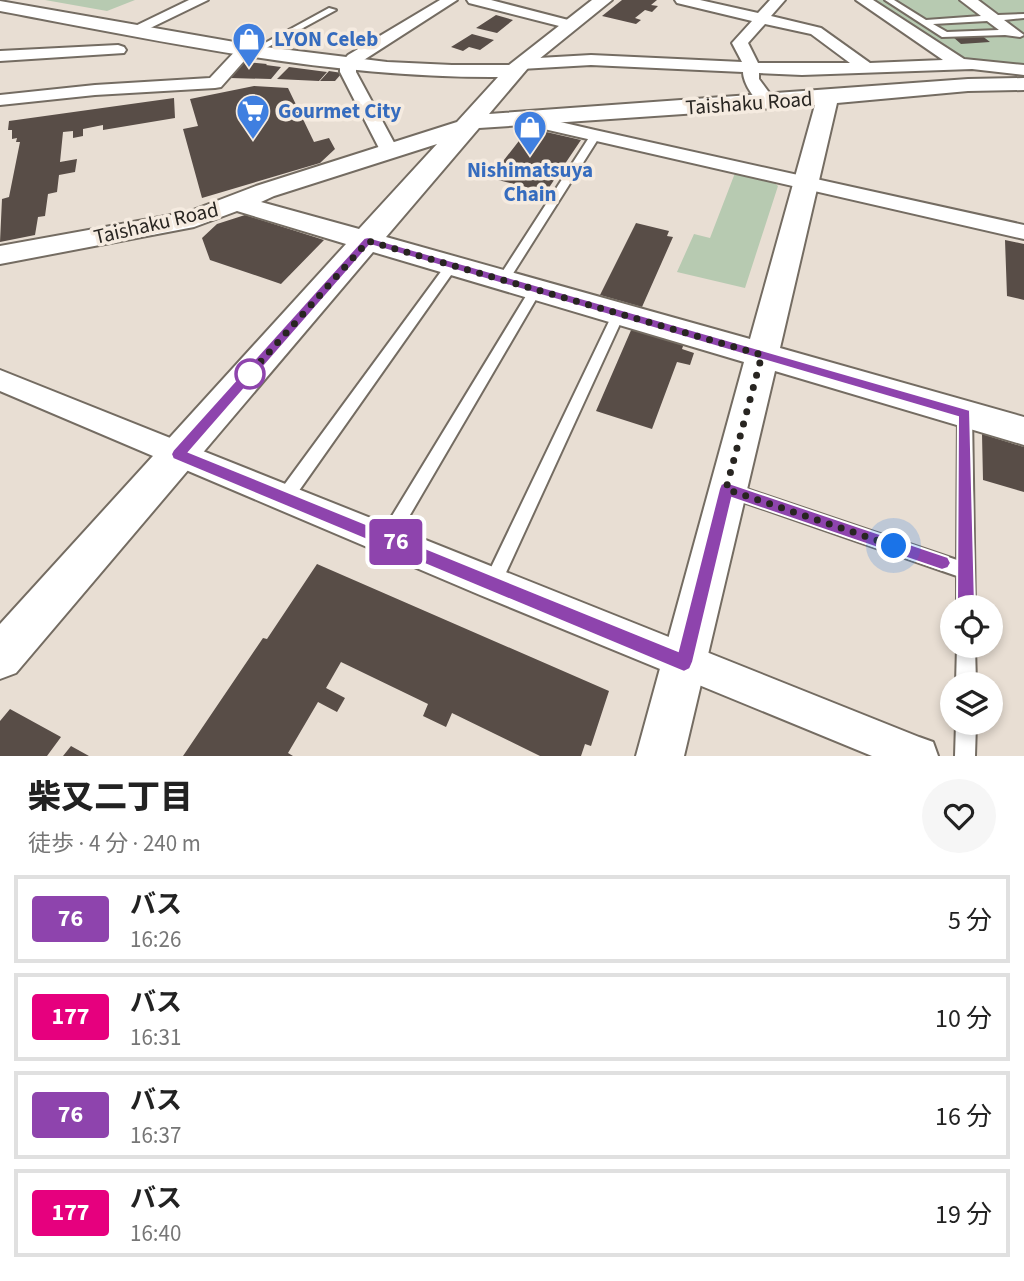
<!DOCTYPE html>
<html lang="ja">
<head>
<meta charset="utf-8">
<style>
	:root { --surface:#fff; --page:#f6f6f6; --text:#222; --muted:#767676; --line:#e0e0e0 }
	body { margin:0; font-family:"Source Sans 3","Noto Sans JP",sans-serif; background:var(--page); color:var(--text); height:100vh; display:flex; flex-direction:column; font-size:26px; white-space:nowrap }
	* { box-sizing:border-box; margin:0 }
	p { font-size:23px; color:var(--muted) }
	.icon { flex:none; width:38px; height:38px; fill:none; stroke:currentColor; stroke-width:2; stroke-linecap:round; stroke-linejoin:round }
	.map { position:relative; height:756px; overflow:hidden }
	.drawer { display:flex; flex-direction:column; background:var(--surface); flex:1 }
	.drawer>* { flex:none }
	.badge { padding:0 14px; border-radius:5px; font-size:24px; line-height:46px }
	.buttons { position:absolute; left:940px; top:595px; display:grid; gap:14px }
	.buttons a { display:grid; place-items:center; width:63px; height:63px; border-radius:50%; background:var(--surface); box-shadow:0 4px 10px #0003; font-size:35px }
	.you { position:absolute; width:35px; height:35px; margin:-18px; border:5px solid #fff; border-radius:50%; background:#1a73e8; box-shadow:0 0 0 10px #1a73e833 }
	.map>.badge { position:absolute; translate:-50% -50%; box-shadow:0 0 0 4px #fff }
	.round { display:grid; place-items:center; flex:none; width:74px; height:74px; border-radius:37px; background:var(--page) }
	.overview { display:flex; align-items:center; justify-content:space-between; height:119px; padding:0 28px }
	h1 { font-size:33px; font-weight:800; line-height:52px }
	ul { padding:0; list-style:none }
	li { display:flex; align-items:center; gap:21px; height:88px; margin:0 14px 10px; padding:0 14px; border:4px solid var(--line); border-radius:0px }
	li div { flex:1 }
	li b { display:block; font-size:26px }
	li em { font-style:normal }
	li .badge { min-width:77px; font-weight:700; text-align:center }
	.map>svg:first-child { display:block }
	.green { fill:#b7cab1 }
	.building { fill:#584d47 }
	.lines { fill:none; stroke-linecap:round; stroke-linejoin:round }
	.service-casing { stroke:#746c62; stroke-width:4 }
	.minor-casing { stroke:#746c62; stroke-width:4 }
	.tertiary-casing { stroke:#746c62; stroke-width:4 }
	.service { fill:#fff; fill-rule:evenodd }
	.minor { fill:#fff; fill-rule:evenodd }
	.tertiary { fill:#fff; fill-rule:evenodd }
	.line { fill:#8e44ad; stroke:#fff; stroke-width:2 }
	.walk { stroke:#282521; stroke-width:7; stroke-dasharray:0 12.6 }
	.stop-dot { fill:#fff; stroke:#8e44ad; stroke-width:3.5 }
	.labels { text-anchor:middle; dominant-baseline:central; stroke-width:7; stroke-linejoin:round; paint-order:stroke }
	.far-shop-label { font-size:21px; font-weight:bold; fill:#366cbe; stroke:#f5ebe0; text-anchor:start }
	.far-street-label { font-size:21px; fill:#282521; stroke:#f5ebe0 }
</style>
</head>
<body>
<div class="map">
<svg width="1024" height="756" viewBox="0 0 1024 756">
	<rect width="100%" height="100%" fill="#e8ded3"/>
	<path class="green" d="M 45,0 L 135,0 L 107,11 Z
		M 871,0 L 1024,0 L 1024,65 L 963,60 Z
		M 735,173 L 772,181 L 778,186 L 745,288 L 677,272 L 694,234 L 710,238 Z"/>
	<path class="building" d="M 622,0 L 657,0 L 651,5 L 658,6 L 652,12 L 645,10 L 635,18 L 641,20 L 636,24 L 602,16 Z
		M 496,15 L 513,20 L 497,33 L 476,28 Z
		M 472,34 L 494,40 L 480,50 L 469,47 L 463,51 L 451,47 Z
		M 981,35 L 990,42 L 961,44 L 953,37 Z
		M 245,62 L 267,64 L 266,65 L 281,67 L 271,79 L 230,78 Z
		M 289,67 L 327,72 L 319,81 L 277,79 Z
		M 329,71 L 342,73 L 335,81 L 320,81 Z
		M 254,86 L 288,88 L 314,142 L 329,138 L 335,149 L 320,163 L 202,198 L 183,129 L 198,126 L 190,99 Z
		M 174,98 L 175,118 L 103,130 L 103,125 L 83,129 L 83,136 L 73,138 L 73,131 L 63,132 L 60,162 L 77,159 L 75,172 L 59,175 L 57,192 L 48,194 L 45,216 L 38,217 L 35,235 L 0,242 L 2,199 L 9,197 L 20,142 L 16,142 L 17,138 L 12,139 L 12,130 L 8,130 L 9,121 Z
		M 529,128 L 581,140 L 546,192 L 490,178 Z
		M 245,215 L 324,240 L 281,284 L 210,260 L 202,238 L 217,224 Z
		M 636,223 L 669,231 L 667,236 L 673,237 L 642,307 L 600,295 Z
		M 1005,240 L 1024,244 L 1024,300 L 1007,296 Z
		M 632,328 L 684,343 L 682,349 L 694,353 L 690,365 L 677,362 L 652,429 L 596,411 Z
		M 982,434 L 1024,447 L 1024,492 L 983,480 Z
		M 317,564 L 609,691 L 591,746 L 585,744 L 581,756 L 540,756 L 452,713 L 446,727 L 423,716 L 428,704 L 341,662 L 326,688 L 345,698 L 337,712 L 318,702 L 288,753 L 293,756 L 183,756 L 263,638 L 267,639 Z
		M 10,709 L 61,737 L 47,756 L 0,756 L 0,721 Z
		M 71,746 L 89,756 L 63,756 Z"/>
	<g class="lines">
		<defs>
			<path id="service" d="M 885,0 L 894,0 L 926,20 L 981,16 L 960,0 L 978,0 L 998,15 L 1024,14 L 1024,18 L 1004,20 L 1024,35 L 1020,37 L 1005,35 L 942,37 ZM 987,21 L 999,30 L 947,32 L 933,24 Z
				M 329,8 L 336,10 L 259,52 L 252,50 Z
				M 595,133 L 600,136 L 507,283 L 499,283 L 497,280 L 499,277 L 590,136 Z
				M 452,261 L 458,265 L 456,268 L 291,502 L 285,504 L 279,502 L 277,497 L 279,492 L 448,262 Z
				M 536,285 L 542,289 L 393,544 L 387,547 L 381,544 L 379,539 L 381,534 L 532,286 Z
				M 619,308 L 625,313 L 498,590 L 492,592 L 486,590 L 483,584 L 486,578 L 613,313 Z
				M 965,408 L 970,410 L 972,414 L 975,607 L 957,607 L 957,576 L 723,495 L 721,490 L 723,485 L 729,483 L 957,560 L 958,414 L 960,410 Z
				M 957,646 L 975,646 L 976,684 L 956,684 Z
				M 956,723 L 976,723 L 975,756 L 955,756 Z"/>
			<path id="minor" d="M 189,0 L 208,0 L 140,33 L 130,33 L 127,30 Z
				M 440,0 L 457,0 L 356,65 L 356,72 L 398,150 L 389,156 L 382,154 L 340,72 L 340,64 L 348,55 Z
				M 467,0 L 491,0 L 576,22 L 578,25 L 571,29 L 469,3 Z
				M 675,0 L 700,0 L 758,13 L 770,0 L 785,0 L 771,16 L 821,28 L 870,63 L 943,60 L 856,0 L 873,0 L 964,59 L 1024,65 L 1024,75 L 972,69 L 802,75 L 759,73 L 759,79 L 776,102 L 767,107 C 756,104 743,83 743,72 L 591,65 L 521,69 L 513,64 L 521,59 L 591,55 L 742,62 L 732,43 L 752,21 L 677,3 ZM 765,24 L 811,34 L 850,63 L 758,63 L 748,43 Z
				M 246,44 L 254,49 L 252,52 L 221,87 L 215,88 L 95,95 L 0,105 L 0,95 L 95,85 L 210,78 L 240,46 Z
				M 118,45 L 124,47 L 126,50 L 124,53 L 0,61 L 0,51 Z
				M 534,112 L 556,121 L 595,130 L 1024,225 L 1024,239 L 544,129 L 525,117 Z
				M 0,370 L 919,737 L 933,742 L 938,756 L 872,756 L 480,595 L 0,391 Z"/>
			<path id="tertiary" d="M 592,0 L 612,0 L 528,68 L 489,114 L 968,79 L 1024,78 L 1024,90 L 968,91 L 837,103 L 780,348 L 1024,417 L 1024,445 L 775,371 L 684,756 L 636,756 L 744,362 L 373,252 L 16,673 L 0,679 L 0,624 L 346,244 L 237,211 L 194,227 L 0,264 L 0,246 L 188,212 L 256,186 L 457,122 L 498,77 C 329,78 165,42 0,11 L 0,1 L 257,46 L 387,62 L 452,65 L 509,65 ZM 815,105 L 750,339 L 386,237 L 479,128 ZM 437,144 L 359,229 L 261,202 L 274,196 Z"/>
		</defs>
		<use href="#service" class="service-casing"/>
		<use href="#minor" class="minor-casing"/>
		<use href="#tertiary" class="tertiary-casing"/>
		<use href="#service" class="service"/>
		<use href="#minor" class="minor"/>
		<use href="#tertiary" class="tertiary"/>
	</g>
	<path class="line" d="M 368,237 L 970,410 L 975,607 L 972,613 L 966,616 L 960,613 L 957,607 L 958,417 L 370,245 L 189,452 L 678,651 L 719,489 L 721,484 L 726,482 L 942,555 L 948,557 L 951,563 L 948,568 L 942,570 L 732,498 L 693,662 L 690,669 L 684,672 L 173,459 L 171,454 L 173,450 L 364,238 Z"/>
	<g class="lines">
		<path class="walk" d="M 250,374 L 247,377 L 368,241 L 762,355 L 726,489 L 894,546"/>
	</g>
	<defs>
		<symbol id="shop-pin" viewBox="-11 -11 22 30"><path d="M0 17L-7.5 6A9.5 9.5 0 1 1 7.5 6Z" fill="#3f7fe0" stroke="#f5ebe0"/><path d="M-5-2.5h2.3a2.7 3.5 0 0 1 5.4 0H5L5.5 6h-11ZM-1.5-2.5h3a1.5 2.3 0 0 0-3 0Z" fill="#fff"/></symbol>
		<symbol id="supermarket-pin" viewBox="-11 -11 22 30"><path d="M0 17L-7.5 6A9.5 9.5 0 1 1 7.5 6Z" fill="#3f7fe0" stroke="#f5ebe0"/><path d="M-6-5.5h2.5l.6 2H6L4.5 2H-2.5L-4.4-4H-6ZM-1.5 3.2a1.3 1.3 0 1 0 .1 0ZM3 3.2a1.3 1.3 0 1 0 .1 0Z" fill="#fff"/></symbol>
	</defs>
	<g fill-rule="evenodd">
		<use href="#shop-pin" x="230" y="20" width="38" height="52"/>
		<use href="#supermarket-pin" x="234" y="92" width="38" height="52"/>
		<use href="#shop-pin" x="511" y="108" width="38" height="52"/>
	</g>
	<circle class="stop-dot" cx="250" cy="374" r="14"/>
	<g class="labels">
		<g class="far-shop-label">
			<text x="274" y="39">LYON Celeb</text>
			<text x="278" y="111">Gourmet City</text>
			<text x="530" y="170" text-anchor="middle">Nishimatsuya<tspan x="530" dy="24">Chain</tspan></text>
		</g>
		<g class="far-street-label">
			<text transform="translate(749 103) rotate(-4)">Taishaku Road</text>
			<text transform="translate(156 223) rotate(-13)">Taishaku Road</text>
		</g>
	</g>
</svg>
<div class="buttons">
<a><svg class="icon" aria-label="locate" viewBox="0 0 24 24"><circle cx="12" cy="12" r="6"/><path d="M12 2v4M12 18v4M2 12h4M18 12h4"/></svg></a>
<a><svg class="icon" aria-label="layers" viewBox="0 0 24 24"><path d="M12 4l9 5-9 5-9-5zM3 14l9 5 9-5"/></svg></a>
</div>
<div class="you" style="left:894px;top:546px"></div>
<b class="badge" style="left:396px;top:542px;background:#8e44ad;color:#fff">76</b>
</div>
<section class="drawer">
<div class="overview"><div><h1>柴又二丁目</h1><p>徒歩 · 4 分 · 240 m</p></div><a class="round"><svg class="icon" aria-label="heart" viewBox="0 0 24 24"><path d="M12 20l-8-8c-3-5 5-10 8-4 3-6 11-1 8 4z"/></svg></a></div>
<ul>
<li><span class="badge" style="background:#8e44ad;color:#fff">76</span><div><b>バス</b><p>16:26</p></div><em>5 分</em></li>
<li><span class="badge" style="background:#e6007e;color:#fff">177</span><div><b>バス</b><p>16:31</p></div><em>10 分</em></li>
<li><span class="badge" style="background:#8e44ad;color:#fff">76</span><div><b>バス</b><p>16:37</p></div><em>16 分</em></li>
<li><span class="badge" style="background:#e6007e;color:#fff">177</span><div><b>バス</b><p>16:40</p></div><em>19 分</em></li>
</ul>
</section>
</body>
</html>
